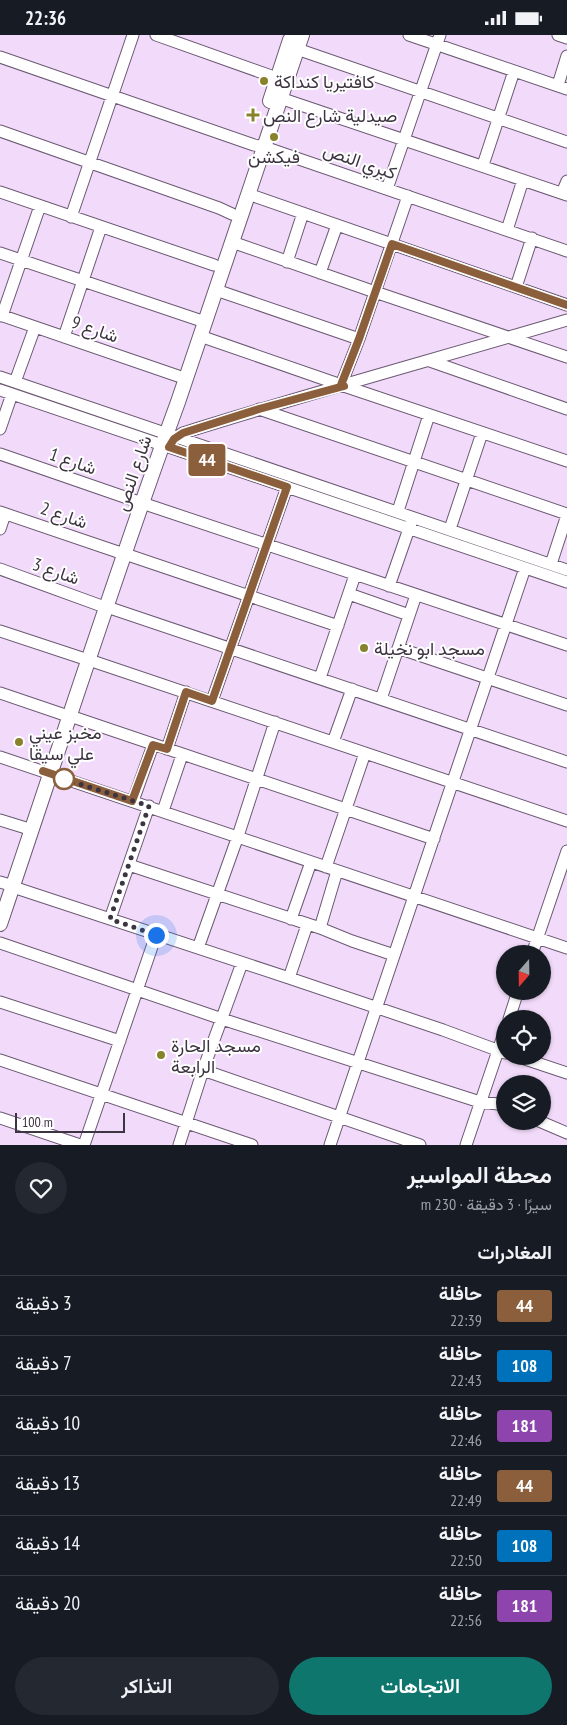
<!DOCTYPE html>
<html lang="ar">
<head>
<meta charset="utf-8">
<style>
	:root { --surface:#171b24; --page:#242831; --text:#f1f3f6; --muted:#9ea1a6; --line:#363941; --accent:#0f766e }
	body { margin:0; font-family:"PT Sans Narrow",Vazirmatn,sans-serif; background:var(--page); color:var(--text); direction:rtl; height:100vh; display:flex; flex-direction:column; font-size:19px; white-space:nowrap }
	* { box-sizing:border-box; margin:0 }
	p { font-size:16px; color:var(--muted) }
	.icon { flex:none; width:28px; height:28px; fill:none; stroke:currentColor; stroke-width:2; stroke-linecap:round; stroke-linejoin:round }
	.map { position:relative; height:1110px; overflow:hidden; direction:ltr }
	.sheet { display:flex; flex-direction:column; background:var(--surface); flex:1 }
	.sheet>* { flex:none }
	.badge { padding:0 10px; border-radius:4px; font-size:18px; line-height:32px }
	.needle { width:32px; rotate:200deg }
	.fabs { position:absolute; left:496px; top:910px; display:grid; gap:10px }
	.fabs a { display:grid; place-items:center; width:55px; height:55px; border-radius:50%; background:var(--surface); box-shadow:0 1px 4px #0004; font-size:25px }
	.scale { position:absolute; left:15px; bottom:12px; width:110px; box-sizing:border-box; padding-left:5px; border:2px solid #3d3441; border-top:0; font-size:14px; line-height:18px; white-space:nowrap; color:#3d3441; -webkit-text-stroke:4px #fff; paint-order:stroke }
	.you { position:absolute; width:25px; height:25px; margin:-12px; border:4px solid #fff; border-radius:50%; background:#1a73e8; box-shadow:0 0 0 8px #1a73e833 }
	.map>.badge { position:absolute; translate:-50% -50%; box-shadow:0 0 0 2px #fff }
	h2 { padding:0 15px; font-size:19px; line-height:45px }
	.round { display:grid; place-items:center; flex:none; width:52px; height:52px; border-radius:26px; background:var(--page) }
	.summary { display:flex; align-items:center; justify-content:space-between; height:85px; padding:0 15px }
	h1 { font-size:24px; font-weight:600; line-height:38px }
	.primary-button { display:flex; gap:10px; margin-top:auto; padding:10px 15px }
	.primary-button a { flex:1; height:58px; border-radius:30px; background:var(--accent); color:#fff; font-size:20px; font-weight:600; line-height:58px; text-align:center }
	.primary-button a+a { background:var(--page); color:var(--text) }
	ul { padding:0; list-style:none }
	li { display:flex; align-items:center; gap:15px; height:60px; padding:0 15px; border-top:1px solid var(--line) }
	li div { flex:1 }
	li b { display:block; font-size:19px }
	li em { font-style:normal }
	li .badge { min-width:55px; font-weight:700; text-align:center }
	.status { display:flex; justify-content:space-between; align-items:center; height:35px; padding:0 25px; background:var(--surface); direction:ltr }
	.status svg { height:14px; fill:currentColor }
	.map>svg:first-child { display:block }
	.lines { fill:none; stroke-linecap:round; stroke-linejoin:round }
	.minor-casing { stroke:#6c5973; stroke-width:13 }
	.major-casing { stroke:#6c5973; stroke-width:16 }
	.minor { stroke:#fff; stroke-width:11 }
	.major { stroke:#fff; stroke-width:14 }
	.line-casing { stroke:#fff; stroke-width:11 }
	.line { stroke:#8b5e3c; stroke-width:8 }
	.walk { stroke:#3d3441; stroke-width:5; stroke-dasharray:0 9 }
	.poi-dot { fill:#87822b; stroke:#fff; stroke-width:2 }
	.stop-dot { fill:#fff; stroke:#8b5e3c; stroke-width:2.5 }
	.labels { text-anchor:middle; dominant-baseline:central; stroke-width:4; stroke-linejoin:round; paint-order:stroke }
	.poi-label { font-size:18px; fill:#3d3441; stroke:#fff; text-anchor:start }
	.street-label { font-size:18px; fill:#3d3441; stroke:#fff }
</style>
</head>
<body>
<div class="status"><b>22:36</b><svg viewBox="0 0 49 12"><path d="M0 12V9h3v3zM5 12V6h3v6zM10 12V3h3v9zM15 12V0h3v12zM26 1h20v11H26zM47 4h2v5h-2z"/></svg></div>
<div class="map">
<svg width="567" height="1110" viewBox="0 0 567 1110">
	<rect width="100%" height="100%" fill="#f2dbfa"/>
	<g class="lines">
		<defs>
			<path id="minor" d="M 156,0 L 277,43
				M 409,0 L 567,54
				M 558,0 L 567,3
				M 297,14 L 567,107
				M 0,22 L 254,110 L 264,112 L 567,216
				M 558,50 L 567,21
				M 280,63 L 567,160
				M 0,96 L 219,173 L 232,179
				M 483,130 L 514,36
				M 387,154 L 440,0
				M 0,157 L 214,230
				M 562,158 L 567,146
				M 248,159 L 567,270
				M 71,182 L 133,0
				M 507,195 L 523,145
				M 232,207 L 375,257 L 567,322
				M 0,218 L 205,287
				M 287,227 L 303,178
				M 320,238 L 337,190
				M 516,252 L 532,203
				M 216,255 L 359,304
				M 0,280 L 178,341
				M 2,281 L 40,171
				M 200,301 L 341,350 L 567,426
				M 64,302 L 101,192
				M 430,326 L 567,374
				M 0,342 L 567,535
				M 15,347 L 35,292
				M 341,350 L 359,304 L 408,161
				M 0,355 L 567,547
				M 259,374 L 567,479
				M 0,394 L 12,359
				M 174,404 L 183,398 C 310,358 439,323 567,285
				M 0,419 L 136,466
				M 142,468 L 567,610
				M 398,476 L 429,380
				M 0,477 L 118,517
				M 0,494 L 5,479
				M 450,494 L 482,398
				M 125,519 L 338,591
				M 551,529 L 567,480
				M 0,534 L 99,570
				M 389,551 L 411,488
				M 349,559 L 409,580
				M 107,572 L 567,727
				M 0,596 L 82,623
				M 398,613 L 567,670
				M 89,625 L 567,786
				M 320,643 L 355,540
				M 0,658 L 62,679
				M 381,664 L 416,560
				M 212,666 L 287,452
				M 70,681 L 434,804
				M 333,707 L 352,654
				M 167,714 L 186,657
				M 0,722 L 567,913
				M 133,766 L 153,710
				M 163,776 L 182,720
				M 0,785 L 26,793
				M 129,830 L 320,893 L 352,906 L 394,920
				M 326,832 L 365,718
				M 0,847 L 7,849
				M 13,852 L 289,943 L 443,995 L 505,1018
				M 110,884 L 149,771
				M 291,884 L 311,827
				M 320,893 L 337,836
				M 0,908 L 222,984 L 480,1067 L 498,1069 L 505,1072
				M 198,913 L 238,801 L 275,687
				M 532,919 L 567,816
				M 289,943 L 307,890
				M 0,967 L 120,1006
				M 509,984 L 518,956
				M 516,1021 L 567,1038
				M 0,1025 L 252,1110
				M 203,1035 L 420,1110
				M 0,1083 L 80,1110
				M 539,1086 L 567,1098
				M 84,1110 L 156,900
				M 179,1110 L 203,1035 L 242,928
				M 330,1110 L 525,533
				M 466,1110 L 505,995"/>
			<path id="major" d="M 270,66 L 290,5
				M 0,889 C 59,715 115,539 178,367 L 302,0"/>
		</defs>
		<use href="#minor" class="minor-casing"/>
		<use href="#major" class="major-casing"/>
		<use href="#minor" class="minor"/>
		<use href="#major" class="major"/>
	</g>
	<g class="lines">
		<defs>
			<path id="line" d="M 43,736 L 132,766 L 153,710 L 167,714 L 186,657 L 212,666 L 287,452 L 169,412 L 174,404 L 183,398 L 259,374 L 344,351 L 341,350 L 359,304 L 392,209 L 567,270"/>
		</defs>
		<use href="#line" class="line-casing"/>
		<use href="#line" class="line"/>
		<path class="walk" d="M 64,744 L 149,771 L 110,884 L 156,900"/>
	</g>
	<g class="poi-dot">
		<circle cx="264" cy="46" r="5"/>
		<path d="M250.5 72.5h5v5h5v5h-5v5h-5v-5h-5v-5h5z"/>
		<circle cx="274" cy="102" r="5"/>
		<circle cx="364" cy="613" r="5"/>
		<circle cx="19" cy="707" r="5"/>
		<circle cx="161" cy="1020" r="5"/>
	</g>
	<circle class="stop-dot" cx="64" cy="744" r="10"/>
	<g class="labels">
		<g class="poi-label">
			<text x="274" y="46">كافتيريا كنداكة</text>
			<text x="263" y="80">صيدلية شارع النص</text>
			<text x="274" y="121" text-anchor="middle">فيكشن</text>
			<text x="374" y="613">مسجد ابو نخيلة</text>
			<text x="29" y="697">مخبز عيني<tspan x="29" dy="21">علي سيقا</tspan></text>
			<text x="171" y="1010">مسجد الحارة<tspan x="171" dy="21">الرابعة</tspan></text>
		</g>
		<g class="street-label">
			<text transform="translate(360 126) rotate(19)">كبري النص</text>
			<text transform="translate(95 294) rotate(19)">شارع 9</text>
			<text transform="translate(73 426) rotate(19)">شارع 1</text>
			<text transform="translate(133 438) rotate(-71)">شارع النص</text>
			<text transform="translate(64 480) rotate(19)">شارع 2</text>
			<text transform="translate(56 536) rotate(19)">شارع 3</text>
		</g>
	</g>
</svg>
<div class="fabs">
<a><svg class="needle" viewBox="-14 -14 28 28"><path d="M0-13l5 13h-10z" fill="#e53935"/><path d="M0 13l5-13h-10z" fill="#9ea1a6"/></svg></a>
<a><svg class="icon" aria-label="locate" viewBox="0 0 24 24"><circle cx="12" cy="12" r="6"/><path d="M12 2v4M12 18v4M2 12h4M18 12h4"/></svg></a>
<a><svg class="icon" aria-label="layers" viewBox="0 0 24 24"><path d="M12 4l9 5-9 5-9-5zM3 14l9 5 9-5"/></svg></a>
</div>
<div class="scale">100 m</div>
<div class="you" style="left:156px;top:900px"></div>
<b class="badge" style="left:207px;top:425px;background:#8b5e3c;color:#fff">44</b>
</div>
<section class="sheet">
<div class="summary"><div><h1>محطة المواسير</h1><p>سيرًا · 3 دقيقة · 230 m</p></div><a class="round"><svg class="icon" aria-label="heart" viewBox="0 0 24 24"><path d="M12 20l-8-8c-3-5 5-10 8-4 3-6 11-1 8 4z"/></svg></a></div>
<h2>المغادرات</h2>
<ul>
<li><span class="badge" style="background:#8b5e3c;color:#fff">44</span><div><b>حافلة</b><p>22:39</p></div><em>3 دقيقة</em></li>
<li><span class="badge" style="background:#0072bc;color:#fff">108</span><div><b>حافلة</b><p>22:43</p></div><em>7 دقيقة</em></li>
<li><span class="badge" style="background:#8e44ad;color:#fff">181</span><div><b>حافلة</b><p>22:46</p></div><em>10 دقيقة</em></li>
<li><span class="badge" style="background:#8b5e3c;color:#fff">44</span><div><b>حافلة</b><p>22:49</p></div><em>13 دقيقة</em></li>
<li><span class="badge" style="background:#0072bc;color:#fff">108</span><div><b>حافلة</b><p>22:50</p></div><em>14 دقيقة</em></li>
<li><span class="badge" style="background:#8e44ad;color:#fff">181</span><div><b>حافلة</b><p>22:56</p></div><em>20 دقيقة</em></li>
</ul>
<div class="primary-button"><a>الاتجاهات</a><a>التذاكر</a></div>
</section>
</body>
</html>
